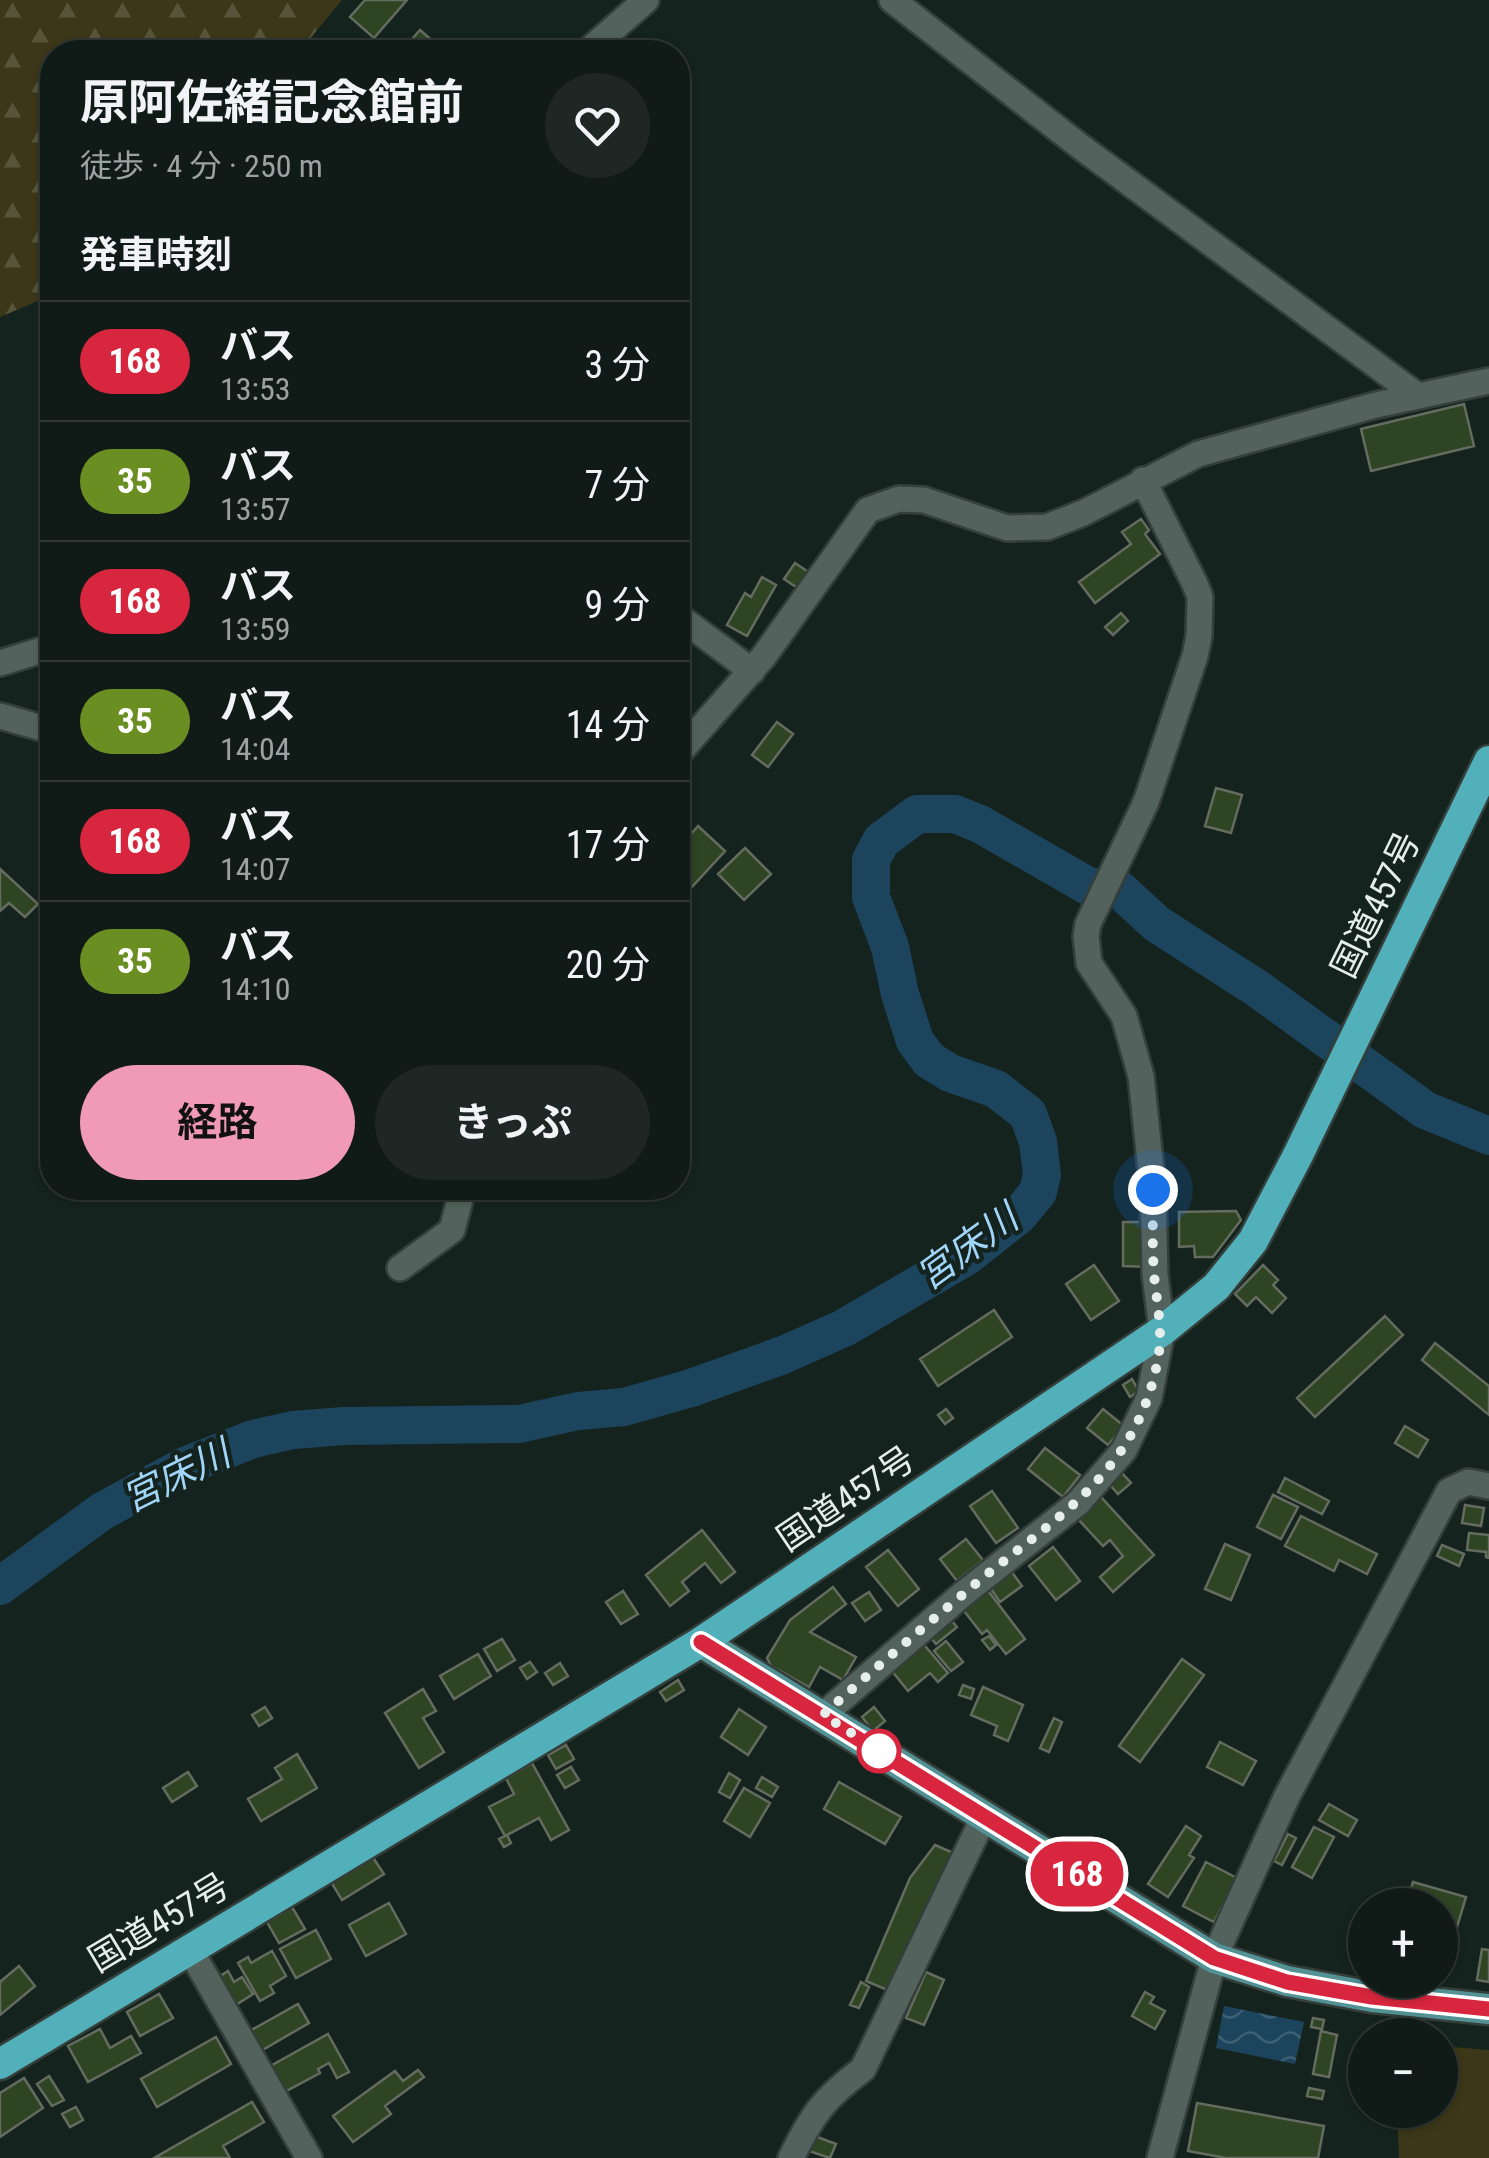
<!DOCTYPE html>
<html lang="ja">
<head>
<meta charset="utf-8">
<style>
	:root { --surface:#101a16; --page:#1e2723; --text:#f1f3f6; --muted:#9ca1a1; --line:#303835; --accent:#f09ab7 }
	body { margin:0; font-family:"Roboto Condensed","Noto Sans JP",sans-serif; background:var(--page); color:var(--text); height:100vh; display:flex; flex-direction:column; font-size:38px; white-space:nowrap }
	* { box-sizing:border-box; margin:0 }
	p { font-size:32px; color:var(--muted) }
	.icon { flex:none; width:55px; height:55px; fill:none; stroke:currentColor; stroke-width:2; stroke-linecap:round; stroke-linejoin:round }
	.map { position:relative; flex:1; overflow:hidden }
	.drawer { position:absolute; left:40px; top:40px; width:650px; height:1160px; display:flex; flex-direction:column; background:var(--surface); border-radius:40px; box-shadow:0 2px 8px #0004,0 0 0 2px var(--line) }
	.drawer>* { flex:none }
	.badge { padding:0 20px; border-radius:32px; font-size:35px; line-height:65px }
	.fabs { position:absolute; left:1348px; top:1888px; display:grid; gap:20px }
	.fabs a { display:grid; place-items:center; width:110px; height:110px; border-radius:50%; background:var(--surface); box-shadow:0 2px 8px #0004,0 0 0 2px var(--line); font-size:50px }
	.you { position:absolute; width:50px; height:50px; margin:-25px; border:8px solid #fff; border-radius:50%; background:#1a73e8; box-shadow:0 0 0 15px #1a73e833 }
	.map>.badge { position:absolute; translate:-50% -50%; box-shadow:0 0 0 5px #fff }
	h2 { padding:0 40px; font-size:38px; line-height:90px }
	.round { display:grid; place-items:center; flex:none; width:105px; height:105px; border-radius:52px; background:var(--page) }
	.headline { display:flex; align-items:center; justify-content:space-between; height:170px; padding:0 40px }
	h1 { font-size:48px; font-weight:700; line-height:75px }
	.cta { display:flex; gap:20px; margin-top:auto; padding:20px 40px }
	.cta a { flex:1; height:115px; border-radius:60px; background:var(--accent); color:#111; font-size:40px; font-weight:700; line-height:115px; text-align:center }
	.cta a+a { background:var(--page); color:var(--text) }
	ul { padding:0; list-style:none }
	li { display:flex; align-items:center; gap:30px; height:120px; padding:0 40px; border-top:2px solid var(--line) }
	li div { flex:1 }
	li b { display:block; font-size:38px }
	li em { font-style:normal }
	li .badge { min-width:110px; font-weight:700; text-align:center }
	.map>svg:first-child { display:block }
	.forest { fill:url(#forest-firs) }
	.pitch { fill:#3c3718 }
	.water { fill:url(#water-waves) }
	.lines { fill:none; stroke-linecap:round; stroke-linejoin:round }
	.river { stroke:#1c445d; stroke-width:38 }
	.building { fill:#2e4422; stroke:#646c60; stroke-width:2.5 }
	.minor-casing { stroke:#343e3a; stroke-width:30 }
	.major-casing { stroke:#343e3a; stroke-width:35 }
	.highway-casing { stroke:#343e3a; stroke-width:35 }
	.minor { stroke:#53625c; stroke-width:25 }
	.major { stroke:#529194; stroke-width:30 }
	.highway { stroke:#51b0b9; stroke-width:30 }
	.line-casing { stroke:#fff; stroke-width:22 }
	.line { stroke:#d7263d; stroke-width:15 }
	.walk { stroke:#e5eeea; stroke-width:10; stroke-dasharray:0 18 }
	.stop-dot { fill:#fff; stroke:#d7263d; stroke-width:5 }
	.labels { text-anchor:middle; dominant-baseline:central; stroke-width:9; stroke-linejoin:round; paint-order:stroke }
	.street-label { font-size:35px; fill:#e5eeea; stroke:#15231e }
	.water-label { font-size:38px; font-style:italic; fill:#a0d5f8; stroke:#15231e }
</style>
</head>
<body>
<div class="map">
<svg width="1489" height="2158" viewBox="0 0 1489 2158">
	<defs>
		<pattern id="forest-firs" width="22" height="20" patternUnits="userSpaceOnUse" patternTransform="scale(2.5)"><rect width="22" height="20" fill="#3c3718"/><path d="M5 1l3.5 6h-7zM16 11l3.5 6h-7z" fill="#58543a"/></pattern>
		<pattern id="water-waves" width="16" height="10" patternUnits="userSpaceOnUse" patternTransform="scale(2.5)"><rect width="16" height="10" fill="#1c445d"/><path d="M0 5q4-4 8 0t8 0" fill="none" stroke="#3d5f74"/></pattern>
	</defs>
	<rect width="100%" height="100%" fill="#15231e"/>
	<path class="forest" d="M 0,0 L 342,0 L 299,52 L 52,52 L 52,295 L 0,317 Z"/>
	<path class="pitch" d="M 1440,2046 L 1489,2050 L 1489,2158 L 1399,2158 L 1397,2110 L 1440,2110 Z"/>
	<path class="water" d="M 1224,2006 L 1304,2022 L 1295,2064 L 1216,2048 Z"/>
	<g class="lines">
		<path class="river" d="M 0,1586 L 101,1512 L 185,1466 L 253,1439 L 293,1430 L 344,1426 L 519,1424 L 578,1411 L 624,1407 L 691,1388 L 783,1355 L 844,1328 L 967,1256 L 1019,1215 L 1038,1192 L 1042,1175 L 1038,1142 L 1028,1114 L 996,1089 L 950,1073 L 929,1060 L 915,1041 L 900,994 L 890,947 L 871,897 L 871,860 L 881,841 L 917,814 L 955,814 L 980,824 L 1088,886 L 1120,890 L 1157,924 L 1258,989 L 1425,1110 L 1489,1136"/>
	</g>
	<path class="building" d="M 365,0 L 407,0 L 374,38 L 350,17 Z
		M 420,30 L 443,50 L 441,52 L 413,52 L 406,46 Z
		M 1464,404 L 1474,446 L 1371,471 L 1361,429 Z
		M 1141,519 L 1149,530 L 1145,534 L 1160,554 L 1095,603 L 1079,582 L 1131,544 L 1122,532 Z
		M 795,563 L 810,573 L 799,589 L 784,579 Z
		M 762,577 L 776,585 L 747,636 L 727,625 L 745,593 L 751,597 Z
		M 1121,613 L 1128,621 L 1113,635 L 1105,627 Z
		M 777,722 L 793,734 L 768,767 L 752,755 Z
		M 1216,788 L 1242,795 L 1231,833 L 1205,826 Z
		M 698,826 L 725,851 L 678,902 L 678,849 Z
		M 745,848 L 771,874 L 744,900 L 718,874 Z
		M 0,869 L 38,904 L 25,917 L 9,903 L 0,911 Z
		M 1236,1211 L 1241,1220 L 1213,1257 L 1195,1257 L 1194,1246 L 1179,1247 L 1179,1212 Z
		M 1123,1222 L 1149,1222 L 1149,1267 L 1123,1266 Z
		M 1094,1265 L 1119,1301 L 1091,1320 L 1066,1284 Z
		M 1263,1265 L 1278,1280 L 1273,1285 L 1286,1298 L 1272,1313 L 1256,1297 L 1247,1306 L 1235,1294 Z
		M 994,1310 L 1012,1337 L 938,1386 L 920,1359 Z
		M 1385,1316 L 1403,1335 L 1315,1417 L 1297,1398 Z
		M 1435,1343 L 1489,1386 L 1489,1415 L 1422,1360 Z
		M 1132,1379 L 1139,1391 L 1130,1397 L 1123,1385 Z
		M 946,1409 L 953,1418 L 945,1424 L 938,1415 Z
		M 1103,1409 L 1124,1426 L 1108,1445 L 1087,1428 Z
		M 1405,1426 L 1428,1440 L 1418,1457 L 1395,1443 Z
		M 1045,1448 L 1080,1475 L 1063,1497 L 1028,1469 Z
		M 1122,1473 L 1131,1483 L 1118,1494 L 1110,1485 Z
		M 1285,1478 L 1329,1501 L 1322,1514 L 1278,1492 Z
		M 992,1491 L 1018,1528 L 996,1543 L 970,1506 Z
		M 1273,1495 L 1298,1507 L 1281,1539 L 1257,1527 Z
		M 1101,1497 L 1154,1555 L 1113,1592 L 1100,1577 L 1123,1556 L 1110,1540 L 1103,1546 L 1077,1518 Z
		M 1465,1505 L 1484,1508 L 1481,1526 L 1462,1523 Z
		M 1301,1516 L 1377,1554 L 1367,1574 L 1339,1560 L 1334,1571 L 1285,1546 Z
		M 702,1530 L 735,1572 L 721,1583 L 705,1563 L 682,1582 L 689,1591 L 670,1606 L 646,1575 Z
		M 1469,1533 L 1489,1535 L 1489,1558 L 1486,1557 L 1486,1552 L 1467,1550 Z
		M 966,1539 L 983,1560 L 957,1581 L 940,1559 Z
		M 1225,1544 L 1250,1555 L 1231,1600 L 1205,1589 Z
		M 1442,1545 L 1464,1554 L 1459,1566 L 1437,1556 Z
		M 1053,1547 L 1080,1581 L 1056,1600 L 1029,1566 Z
		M 888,1550 L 919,1589 L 898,1606 L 866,1567 Z
		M 1011,1571 L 1022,1586 L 1000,1602 L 989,1586 Z
		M 833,1587 L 846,1604 L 810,1632 L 856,1657 L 843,1680 L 820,1667 L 809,1687 L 771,1666 L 767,1658 L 790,1620 Z
		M 986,1588 L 1025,1639 L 1006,1654 L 987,1630 L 982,1634 L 961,1607 Z
		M 623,1591 L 638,1614 L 621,1624 L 606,1602 Z
		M 869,1592 L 881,1610 L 865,1621 L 852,1603 Z
		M 947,1615 L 957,1627 L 936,1644 L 926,1632 Z
		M 989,1636 L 996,1645 L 990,1650 L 982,1640 Z
		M 502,1639 L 515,1660 L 497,1671 L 484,1649 Z
		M 920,1640 L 948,1673 L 938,1682 L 930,1673 L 908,1691 L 888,1666 Z
		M 946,1641 L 963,1662 L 951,1671 L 934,1651 Z
		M 478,1654 L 491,1676 L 454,1699 L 440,1676 Z
		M 1182,1659 L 1204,1675 L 1140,1762 L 1119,1746 Z
		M 530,1662 L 537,1672 L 527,1679 L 520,1668 Z
		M 560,1663 L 568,1676 L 553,1685 L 545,1673 Z
		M 678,1680 L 684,1690 L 666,1701 L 660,1692 Z
		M 963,1685 L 974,1689 L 971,1699 L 959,1695 Z
		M 983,1687 L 1023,1705 L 1008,1741 L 994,1735 L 997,1726 L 971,1715 Z
		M 423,1689 L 436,1711 L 423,1718 L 444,1752 L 419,1768 L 385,1713 Z
		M 265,1707 L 272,1718 L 259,1726 L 252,1715 Z
		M 874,1707 L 885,1721 L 873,1731 L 862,1717 Z
		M 739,1709 L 766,1727 L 748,1755 L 721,1737 Z
		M 1054,1718 L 1062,1722 L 1049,1752 L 1040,1748 Z
		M 1220,1742 L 1256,1761 L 1243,1785 L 1207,1767 Z
		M 566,1745 L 574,1759 L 556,1769 L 548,1755 Z
		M 297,1754 L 317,1788 L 261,1821 L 248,1799 L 282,1779 L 275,1768 Z
		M 532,1763 L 569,1830 L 551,1840 L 539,1818 L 507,1835 L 511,1843 L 504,1847 L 499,1839 L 505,1836 L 489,1807 L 514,1794 L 506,1778 Z
		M 571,1767 L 579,1780 L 565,1788 L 557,1775 Z
		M 188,1772 L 197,1786 L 172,1802 L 163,1788 Z
		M 729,1773 L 740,1780 L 730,1798 L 719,1792 Z
		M 762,1777 L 778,1787 L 772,1797 L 756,1788 Z
		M 839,1782 L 901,1817 L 885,1844 L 824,1809 Z
		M 744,1788 L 770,1803 L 750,1837 L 724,1821 Z
		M 1329,1804 L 1357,1820 L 1348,1836 L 1319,1820 Z
		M 1186,1826 L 1201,1836 L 1189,1855 L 1194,1858 L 1168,1897 L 1148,1884 Z
		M 1314,1827 L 1334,1837 L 1312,1878 L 1292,1867 Z
		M 1288,1834 L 1296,1838 L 1282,1865 L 1274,1861 Z
		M 935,1845 L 958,1855 L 892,1992 L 866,1981 L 910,1878 Z
		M 372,1856 L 384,1874 L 342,1900 L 331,1882 Z
		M 1206,1862 L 1237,1878 L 1214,1922 L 1183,1906 Z
		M 1413,1882 L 1466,1897 L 1457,1927 L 1440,1922 L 1440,1905 L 1420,1905 L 1421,1902 L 1408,1898 Z
		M 389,1903 L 406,1934 L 366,1956 L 349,1925 Z
		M 292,1907 L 305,1929 L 279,1943 L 267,1922 Z
		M 316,1930 L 331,1959 L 296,1978 L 280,1949 Z
		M 1482,1949 L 1489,1950 L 1489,1982 L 1477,1980 Z
		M 272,1951 L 286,1976 L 270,1986 L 274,1993 L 260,2001 L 238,1963 L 248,1957 L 251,1963 Z
		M 19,1966 L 35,1986 L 0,2015 L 0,1982 Z
		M 228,1971 L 234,1982 L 242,1977 L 253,1994 L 231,2008 L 214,1980 Z
		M 926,1972 L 944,1980 L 924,2025 L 906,2018 Z
		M 861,1982 L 869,1987 L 859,2008 L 850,2005 Z
		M 1145,1992 L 1154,1997 L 1150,2003 L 1165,2011 L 1155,2029 L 1132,2016 Z
		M 159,1994 L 173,2018 L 140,2036 L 127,2012 Z
		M 298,2004 L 309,2023 L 259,2052 L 248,2032 Z
		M 1313,2018 L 1324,2020 L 1322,2029 L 1311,2027 Z
		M 100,2029 L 110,2048 L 131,2036 L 141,2053 L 88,2082 L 68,2046 Z
		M 1321,2031 L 1337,2035 L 1329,2077 L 1313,2074 Z
		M 328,2034 L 349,2072 L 337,2078 L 329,2063 L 318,2069 L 320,2073 L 279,2095 L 265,2069 Z
		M 216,2037 L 231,2064 L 157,2107 L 141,2079 Z
		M 418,2070 L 424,2077 L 385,2106 L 391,2114 L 353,2142 L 333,2116 L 395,2071 L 403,2081 Z
		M 49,2076 L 64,2100 L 52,2106 L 37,2084 Z
		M 24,2078 L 43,2108 L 0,2137 L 0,2093 Z
		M 1309,2088 L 1324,2091 L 1322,2099 L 1307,2096 Z
		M 252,2102 L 264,2122 L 223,2146 L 230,2158 L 154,2158 Z
		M 1197,2103 L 1324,2126 L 1318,2158 L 1226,2158 L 1188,2151 Z
		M 76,2107 L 83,2120 L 70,2127 L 62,2114 Z
		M 812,2135 L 836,2144 L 830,2158 L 806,2150 Z"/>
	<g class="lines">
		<defs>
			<path id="minor" d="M 892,0 L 1081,147 L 1418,396
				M 587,52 L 646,0
				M 678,616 L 752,671
				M 0,663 L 52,647
				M 0,716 L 52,731
				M 678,754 L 764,656 L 868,510 L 899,499 L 924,500 L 1007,528 L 1047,527 L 1083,513 L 1198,454 L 1376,405 L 1489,381
				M 400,1268 L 452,1230 L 463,1188
				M 823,1715 L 963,1594 L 1078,1503 L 1124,1450 L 1149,1398 L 1162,1331 L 1155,1275 L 1153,1190 L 1141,1076 L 1124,1016 L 1089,963 L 1086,936 L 1088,924 L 1146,802 L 1195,656 L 1199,636 L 1200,597 L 1195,584 L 1143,480
				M 189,1948 L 309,2158
				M 791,2158 C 812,2115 824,2098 863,2069 L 984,1817
				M 1160,2158 L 1214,1958 L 1287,1796 L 1449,1491 L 1468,1482 L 1489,1486"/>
			<path id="major" d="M 701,1642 L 1214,1958 L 1287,1981 L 1372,1997 L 1489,2009"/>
			<path id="highway" d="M 0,2064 L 701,1642 L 1162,1331 L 1216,1287 L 1253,1241 L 1298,1155 L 1489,761"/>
		</defs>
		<use href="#minor" class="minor-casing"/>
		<use href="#major" class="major-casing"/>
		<use href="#highway" class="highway-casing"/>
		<use href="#minor" class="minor"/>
		<use href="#major" class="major"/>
		<use href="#highway" class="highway"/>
	</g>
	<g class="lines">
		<defs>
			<path id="line" d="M 701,1642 L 1214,1958 L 1287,1982 L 1372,1997 L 1489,2009"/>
		</defs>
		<use href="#line" class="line-casing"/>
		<use href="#line" class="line"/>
		<path class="walk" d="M 879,1751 L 888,1756 L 823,1715 C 874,1669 926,1625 979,1581 C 1058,1516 1135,1473 1157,1364 C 1164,1333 1157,1306 1154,1274 C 1152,1246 1153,1218 1153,1190"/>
	</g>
	<circle class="stop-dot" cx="879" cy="1751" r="20"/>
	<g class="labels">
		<g class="street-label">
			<text transform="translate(1376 905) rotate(-64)">国道457号</text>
			<text transform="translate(846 1499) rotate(-34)">国道457号</text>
			<text transform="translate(159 1923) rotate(-31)">国道457号</text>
		</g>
		<g class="water-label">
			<text transform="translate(967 1247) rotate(-36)">宮床川</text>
			<text transform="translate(176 1476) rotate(-26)">宮床川</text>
		</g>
	</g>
</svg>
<div class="fabs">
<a>+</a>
<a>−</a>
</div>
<div class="you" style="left:1153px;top:1190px"></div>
<b class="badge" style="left:1077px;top:1874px;background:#d7263d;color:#fff">168</b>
<section class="drawer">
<div class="headline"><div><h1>原阿佐緒記念館前</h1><p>徒歩 · 4 分 · 250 m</p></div><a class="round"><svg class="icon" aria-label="heart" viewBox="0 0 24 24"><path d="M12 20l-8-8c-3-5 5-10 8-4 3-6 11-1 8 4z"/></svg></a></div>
<h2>発車時刻</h2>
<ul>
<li><span class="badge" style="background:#d7263d;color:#fff">168</span><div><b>バス</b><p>13:53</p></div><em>3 分</em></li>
<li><span class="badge" style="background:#6b8e23;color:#fff">35</span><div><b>バス</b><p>13:57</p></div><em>7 分</em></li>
<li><span class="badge" style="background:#d7263d;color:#fff">168</span><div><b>バス</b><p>13:59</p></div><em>9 分</em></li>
<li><span class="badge" style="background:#6b8e23;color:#fff">35</span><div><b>バス</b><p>14:04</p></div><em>14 分</em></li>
<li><span class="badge" style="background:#d7263d;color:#fff">168</span><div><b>バス</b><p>14:07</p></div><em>17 分</em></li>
<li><span class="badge" style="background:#6b8e23;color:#fff">35</span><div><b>バス</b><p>14:10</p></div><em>20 分</em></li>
</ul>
<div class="cta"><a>経路</a><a>きっぷ</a></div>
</section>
</div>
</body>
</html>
